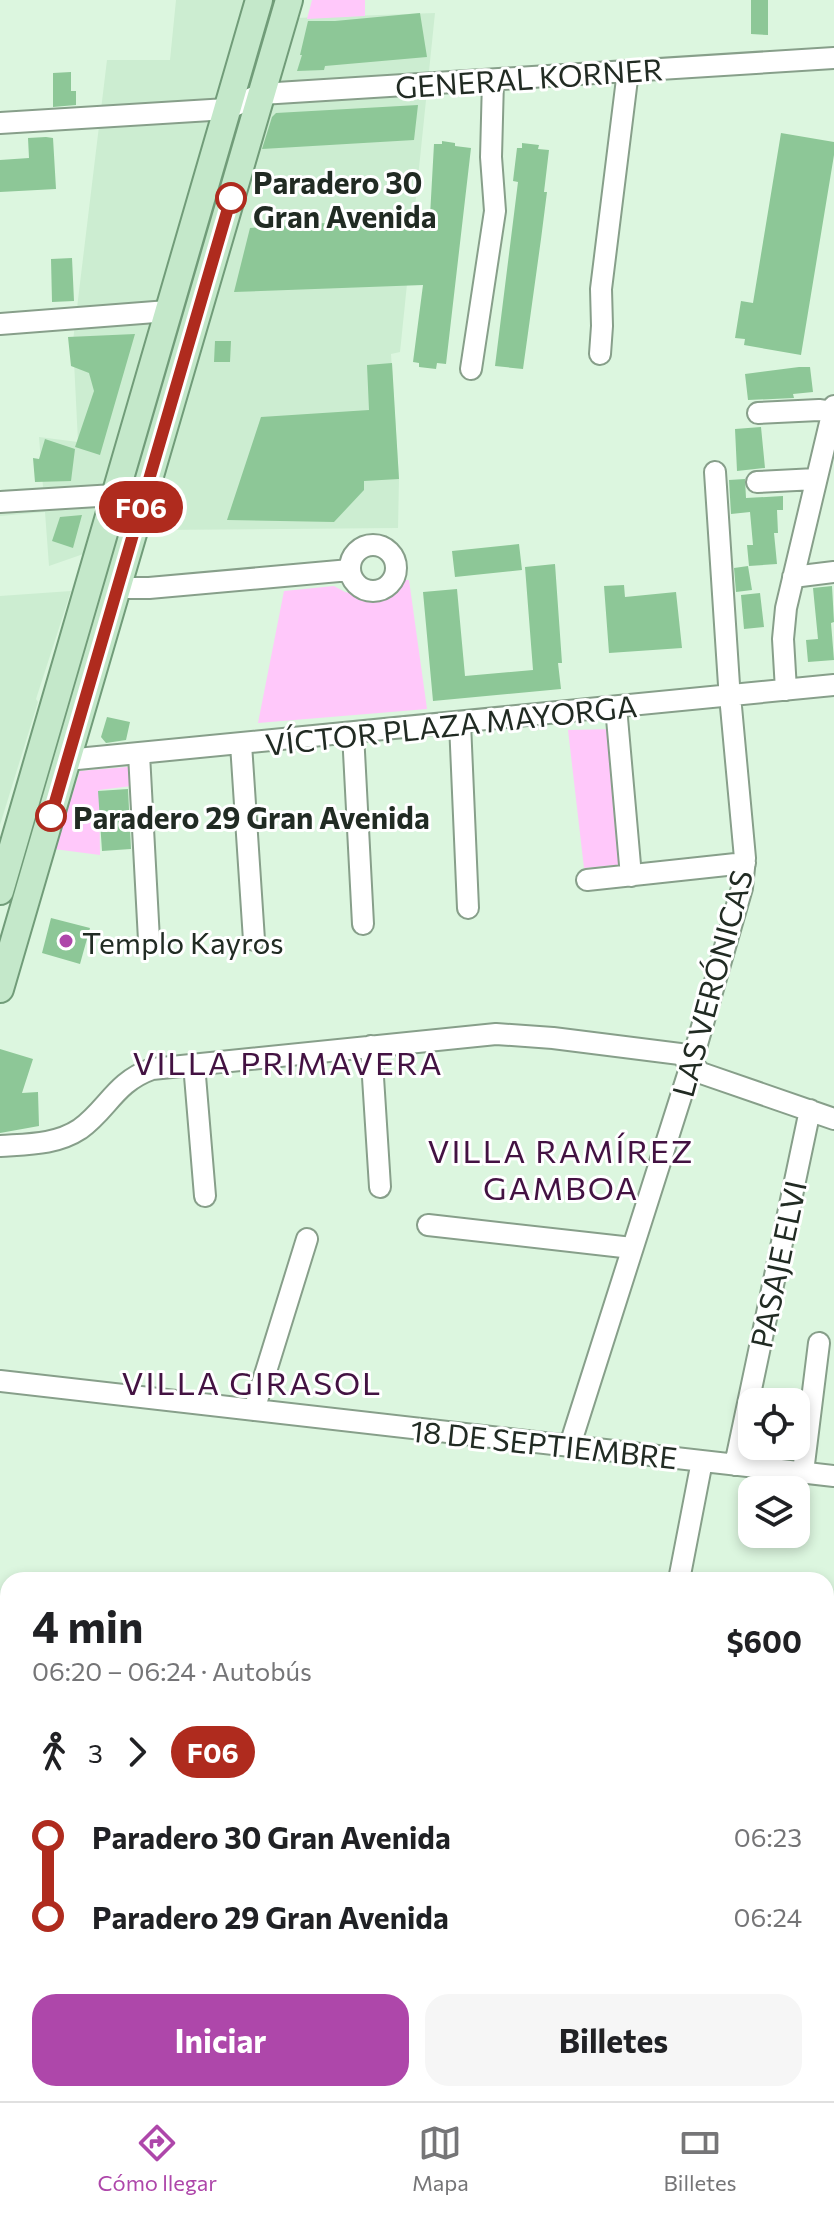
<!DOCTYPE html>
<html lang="es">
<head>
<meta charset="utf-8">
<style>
	:root { --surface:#fff; --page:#f6f6f6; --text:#202124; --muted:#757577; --line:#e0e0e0; --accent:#ae47aa }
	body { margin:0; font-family:Commissioner,sans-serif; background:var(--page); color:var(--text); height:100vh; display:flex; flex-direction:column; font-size:30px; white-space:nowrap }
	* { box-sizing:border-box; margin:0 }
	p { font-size:26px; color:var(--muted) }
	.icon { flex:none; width:44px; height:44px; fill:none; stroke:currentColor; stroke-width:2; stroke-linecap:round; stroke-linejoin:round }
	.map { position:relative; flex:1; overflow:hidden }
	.sheet { position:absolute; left:0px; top:1572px; width:834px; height:530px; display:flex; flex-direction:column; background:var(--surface); border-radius:24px 24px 0 0; box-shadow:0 4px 12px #0003 }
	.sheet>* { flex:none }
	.badge { padding:0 16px; border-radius:26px; font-size:28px; line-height:52px }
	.tools { position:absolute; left:738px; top:1388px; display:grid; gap:16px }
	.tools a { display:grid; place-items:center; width:72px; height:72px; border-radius:16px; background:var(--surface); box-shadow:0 4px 12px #0003; font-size:40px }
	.map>.badge { position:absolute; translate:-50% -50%; box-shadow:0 0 0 4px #fff }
	.legs { display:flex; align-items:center; gap:12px; height:88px; padding:0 32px; font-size:26px }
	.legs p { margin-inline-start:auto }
	.summary { display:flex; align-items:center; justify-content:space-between; height:136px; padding:0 32px }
	h1 { font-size:44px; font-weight:700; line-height:60px }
	.button { display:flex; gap:16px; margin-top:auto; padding:16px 32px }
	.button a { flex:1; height:92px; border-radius:24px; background:var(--accent); color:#fff; font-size:32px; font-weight:700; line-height:92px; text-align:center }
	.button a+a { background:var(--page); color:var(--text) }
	ul { padding:0 32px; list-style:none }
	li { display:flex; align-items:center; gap:28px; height:80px; font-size:30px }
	li i { display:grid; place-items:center; width:12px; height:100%; margin:0 10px; background:currentColor }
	li i::after { content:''; width:20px; height:20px; margin:-10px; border:6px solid; border-radius:50%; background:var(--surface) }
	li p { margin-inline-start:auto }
	li:first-child i { background:linear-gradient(#0000 50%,currentColor 0) }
	li:last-child i { background:linear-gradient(currentColor 50%,#0000 0) }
	.menu { display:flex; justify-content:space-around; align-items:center; height:112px; border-top:2px solid var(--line); background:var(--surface); font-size:22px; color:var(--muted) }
	.menu a { display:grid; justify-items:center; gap:4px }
	.menu .selected { color:var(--accent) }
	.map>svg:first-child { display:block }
	.built { fill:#ccedd1 }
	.green { fill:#ffc8fa }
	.building { fill:#8dc797 }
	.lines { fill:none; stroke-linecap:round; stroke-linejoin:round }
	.minor-casing { stroke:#879f8a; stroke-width:24 }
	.major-casing { stroke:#719c79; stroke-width:30 }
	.minor { stroke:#fff; stroke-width:20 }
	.major { stroke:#c4e8ca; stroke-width:26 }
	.line-1-casing { stroke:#fff; stroke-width:18 }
	.line-1 { stroke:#af2b1e; stroke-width:12 }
	.stop-1-dot { fill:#fff; stroke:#af2b1e; stroke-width:4 }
	.poi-dot { fill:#ae47aa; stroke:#fff; stroke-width:3 }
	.labels { text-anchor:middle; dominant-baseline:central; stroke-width:6; stroke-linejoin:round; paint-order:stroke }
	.street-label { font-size:30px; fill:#212b23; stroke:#fff }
	.stop-label { font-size:30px; font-weight:bold; fill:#212b23; stroke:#fff; text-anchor:start }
	.poi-label { font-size:30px; fill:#212b23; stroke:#fff; text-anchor:start }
	.neighbourhood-label { font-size:32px; letter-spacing:2px; fill:#431242; stroke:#fff }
</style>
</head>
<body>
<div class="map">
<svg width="834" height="2101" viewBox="0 0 834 2101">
	<rect width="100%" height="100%" fill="#dcf6df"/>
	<path class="built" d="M 176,0 L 246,0 L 241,20 L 435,13 L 400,352 L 391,354 L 399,479 L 398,528 L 152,530 L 49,566 L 45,512 L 0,516 L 0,490 L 43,487 L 39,437 L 78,442 L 73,341 L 107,60 L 170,60 Z
		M 71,591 L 36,699 L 38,702 L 0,825 L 0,596 Z"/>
	<path class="green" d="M 312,0 L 365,0 L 365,16 L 307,19 Z
		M 401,580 L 409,580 L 427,709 L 258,723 L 284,591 L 334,586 L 345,592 L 378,599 L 391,592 Z
		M 613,729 L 628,864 L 584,868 L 568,730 Z
		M 138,766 L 140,785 L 99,790 L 100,855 L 54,849 L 80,771 Z"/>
	<path class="building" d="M 751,0 L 768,0 L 768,35 L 751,34 Z
		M 420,13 L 427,57 L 325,66 L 324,70 L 297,71 L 302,55 L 300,55 L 308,21 L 335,21 Z
		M 71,72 L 71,91 L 76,91 L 76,105 L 53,107 L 53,73 Z
		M 418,105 L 414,140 L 262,149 L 272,117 L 276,113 Z
		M 781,133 L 834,142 L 834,155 L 801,355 L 744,345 L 745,339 L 735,338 L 741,301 L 753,303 Z
		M 46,137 L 53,138 L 56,189 L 0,192 L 0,160 L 29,158 L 28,138 Z
		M 442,141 L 455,143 L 455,146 L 471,148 L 446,364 L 437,363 L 436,369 L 419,367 L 419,363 L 413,362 L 423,285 L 234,292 L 250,228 L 430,216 L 434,144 L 442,144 Z
		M 522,143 L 539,145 L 538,149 L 549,150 L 544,192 L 547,192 L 541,239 L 523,369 L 495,366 L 518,182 L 513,181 L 517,148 L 522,148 Z
		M 72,258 L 74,301 L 52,302 L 51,259 Z
		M 135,334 L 100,455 L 75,447 L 94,391 L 89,373 L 71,366 L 68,337 Z
		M 215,341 L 231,341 L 230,362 L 214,362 Z
		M 392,363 L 399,479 L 364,481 L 364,490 L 334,522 L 227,520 L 261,417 L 369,410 L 367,365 Z
		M 799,367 L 810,367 L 813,392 L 793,394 L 794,398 L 748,400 L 745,374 Z
		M 761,427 L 765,468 L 737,471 L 735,429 Z
		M 45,439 L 75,449 L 71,481 L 35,482 L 33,458 L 39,459 Z
		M 745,479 L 746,498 L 783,496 L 783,510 L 777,510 L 778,533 L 774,533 L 777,564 L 749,566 L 747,545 L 753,545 L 750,512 L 731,514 L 729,480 Z
		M 82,515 L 73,548 L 52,541 L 60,517 Z
		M 519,544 L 522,570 L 455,577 L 452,551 Z
		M 555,564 L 562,663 L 558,663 L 561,689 L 433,701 L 423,592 L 457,589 L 465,676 L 533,670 L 525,567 Z
		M 748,566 L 752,590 L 736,592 L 734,568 Z
		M 624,585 L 625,597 L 676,592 L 682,648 L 609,653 L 604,586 Z
		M 832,586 L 834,622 L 831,623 L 834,660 L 808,662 L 806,640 L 818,639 L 813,588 Z
		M 760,593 L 764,627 L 744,629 L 741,595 Z
		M 107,717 L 130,722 L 126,740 L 106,743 L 101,737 Z
		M 128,789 L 131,849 L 102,851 L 98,791 Z
		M 51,918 L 90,928 L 80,964 L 42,953 Z
		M 0,1049 L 33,1059 L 22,1093 L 38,1092 L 39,1126 L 0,1133 Z"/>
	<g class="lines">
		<defs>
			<path id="minor" d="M 0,123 L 227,109 L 261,94 L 834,58
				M 0,324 L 168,311
				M 600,354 L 602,326 L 601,289 L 628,71
				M 471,369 L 495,211 L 491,157 L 493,80
				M 758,413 L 819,410 L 834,412
				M 757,482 L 816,479
				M 0,502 L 114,495
				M350 568a23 23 0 1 1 46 0a23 23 0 1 1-46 0Z
				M 793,577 L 834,572
				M 117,588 L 149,588 L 350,570
				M 786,690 L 783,639 L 786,608 L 834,406
				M 616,707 L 631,876
				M 460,723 L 468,908
				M 353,733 L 363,924
				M 241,744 L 254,940
				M 139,754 L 149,940
				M 67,760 L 834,685
				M 587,880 L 745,863
				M 371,1046 L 380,1187
				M 194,1064 L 205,1196
				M 0,1146 C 27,1144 56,1145 80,1129 C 108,1109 115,1082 152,1069 L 496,1034 L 553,1038 L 680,1054 L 701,1073 L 834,1119
				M 428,1225 L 632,1248
				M 0,1381 L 834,1476
				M 254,1410 L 307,1239
				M 570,1445 L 691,1065 L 742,888 L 745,858 L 729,685 L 715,472
				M 735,1465 L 810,1110
				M 803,1472 L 819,1343
				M 679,1580 L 702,1461
				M 0,1669 L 8,1670
				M 826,1767 L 834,1769
				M 707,2101 L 708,2094"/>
			<path id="major" d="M 0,891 L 259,0
				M 0,989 L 289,0
				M 0,1958 L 8,1959
				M 826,2054 L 834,2055"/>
		</defs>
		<use href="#minor" class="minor-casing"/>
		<use href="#major" class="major-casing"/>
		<use href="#minor" class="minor"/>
		<use href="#major" class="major"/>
	</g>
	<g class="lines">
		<defs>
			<path id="line-1" d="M 51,816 L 231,198"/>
		</defs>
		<use href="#line-1" class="line-1-casing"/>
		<use href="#line-1" class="line-1"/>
	</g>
	<g class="stop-1-dot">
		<circle cx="231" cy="198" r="14"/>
		<circle cx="51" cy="816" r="14"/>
	</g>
	<circle class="poi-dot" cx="66" cy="941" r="8"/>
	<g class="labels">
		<g class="street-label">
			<text transform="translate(529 77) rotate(-4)">GENERAL KORNER</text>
			<text transform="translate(451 724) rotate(-6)">VÍCTOR PLAZA MAYORGA</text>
			<text transform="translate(711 983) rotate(-75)">LAS VERÓNICAS</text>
			<text transform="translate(777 1264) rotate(-78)">PASAJE ELVI</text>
			<text transform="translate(544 1443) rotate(6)">18 DE SEPTIEMBRE</text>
		</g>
		<g class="stop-label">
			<text x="253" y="181">Paradero 30<tspan x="253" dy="34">Gran Avenida</tspan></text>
			<text x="73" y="816">Paradero 29 Gran Avenida</text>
		</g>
		<g class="poi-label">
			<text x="82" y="941">Templo Kayros</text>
		</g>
		<g class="neighbourhood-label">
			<text x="288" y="1062">VILLA PRIMAVERA</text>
			<text x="561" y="1150">VILLA RAMÍREZ<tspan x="561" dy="37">GAMBOA</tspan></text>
			<text x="252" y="1382">VILLA GIRASOL</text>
		</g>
	</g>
</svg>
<div class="tools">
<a><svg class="icon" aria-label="locate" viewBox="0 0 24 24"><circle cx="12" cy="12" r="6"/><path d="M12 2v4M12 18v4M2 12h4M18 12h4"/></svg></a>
<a><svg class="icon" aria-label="layers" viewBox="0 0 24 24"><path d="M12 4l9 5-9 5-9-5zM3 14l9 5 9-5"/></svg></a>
</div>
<b class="badge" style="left:141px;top:507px;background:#af2b1e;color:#fff">F06</b>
<section class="sheet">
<div class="summary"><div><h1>4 min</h1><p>06:20 – 06:24 · Autobús</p></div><b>$600</b></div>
<div class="legs"><svg class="icon" aria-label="walk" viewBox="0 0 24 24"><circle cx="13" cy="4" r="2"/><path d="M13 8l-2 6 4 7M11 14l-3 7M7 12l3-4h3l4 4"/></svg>3<svg class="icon" aria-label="forward" viewBox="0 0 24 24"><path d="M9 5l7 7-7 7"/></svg><b class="badge" style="background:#af2b1e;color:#fff">F06</b></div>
<ul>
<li><i style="color:#af2b1e"></i><b>Paradero 30 Gran Avenida</b><p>06:23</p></li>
<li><i style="color:#af2b1e"></i><b>Paradero 29 Gran Avenida</b><p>06:24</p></li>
</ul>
<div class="button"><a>Iniciar</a><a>Billetes</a></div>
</section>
</div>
<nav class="menu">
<a class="selected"><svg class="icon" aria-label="directions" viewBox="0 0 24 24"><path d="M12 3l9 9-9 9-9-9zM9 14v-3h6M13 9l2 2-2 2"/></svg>Cómo llegar</a>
<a><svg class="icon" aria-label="map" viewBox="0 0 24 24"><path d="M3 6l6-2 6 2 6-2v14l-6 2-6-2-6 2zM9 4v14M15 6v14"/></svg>Mapa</a>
<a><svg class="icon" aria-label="tickets" viewBox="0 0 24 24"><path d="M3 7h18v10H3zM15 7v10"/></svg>Billetes</a>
</nav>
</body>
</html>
